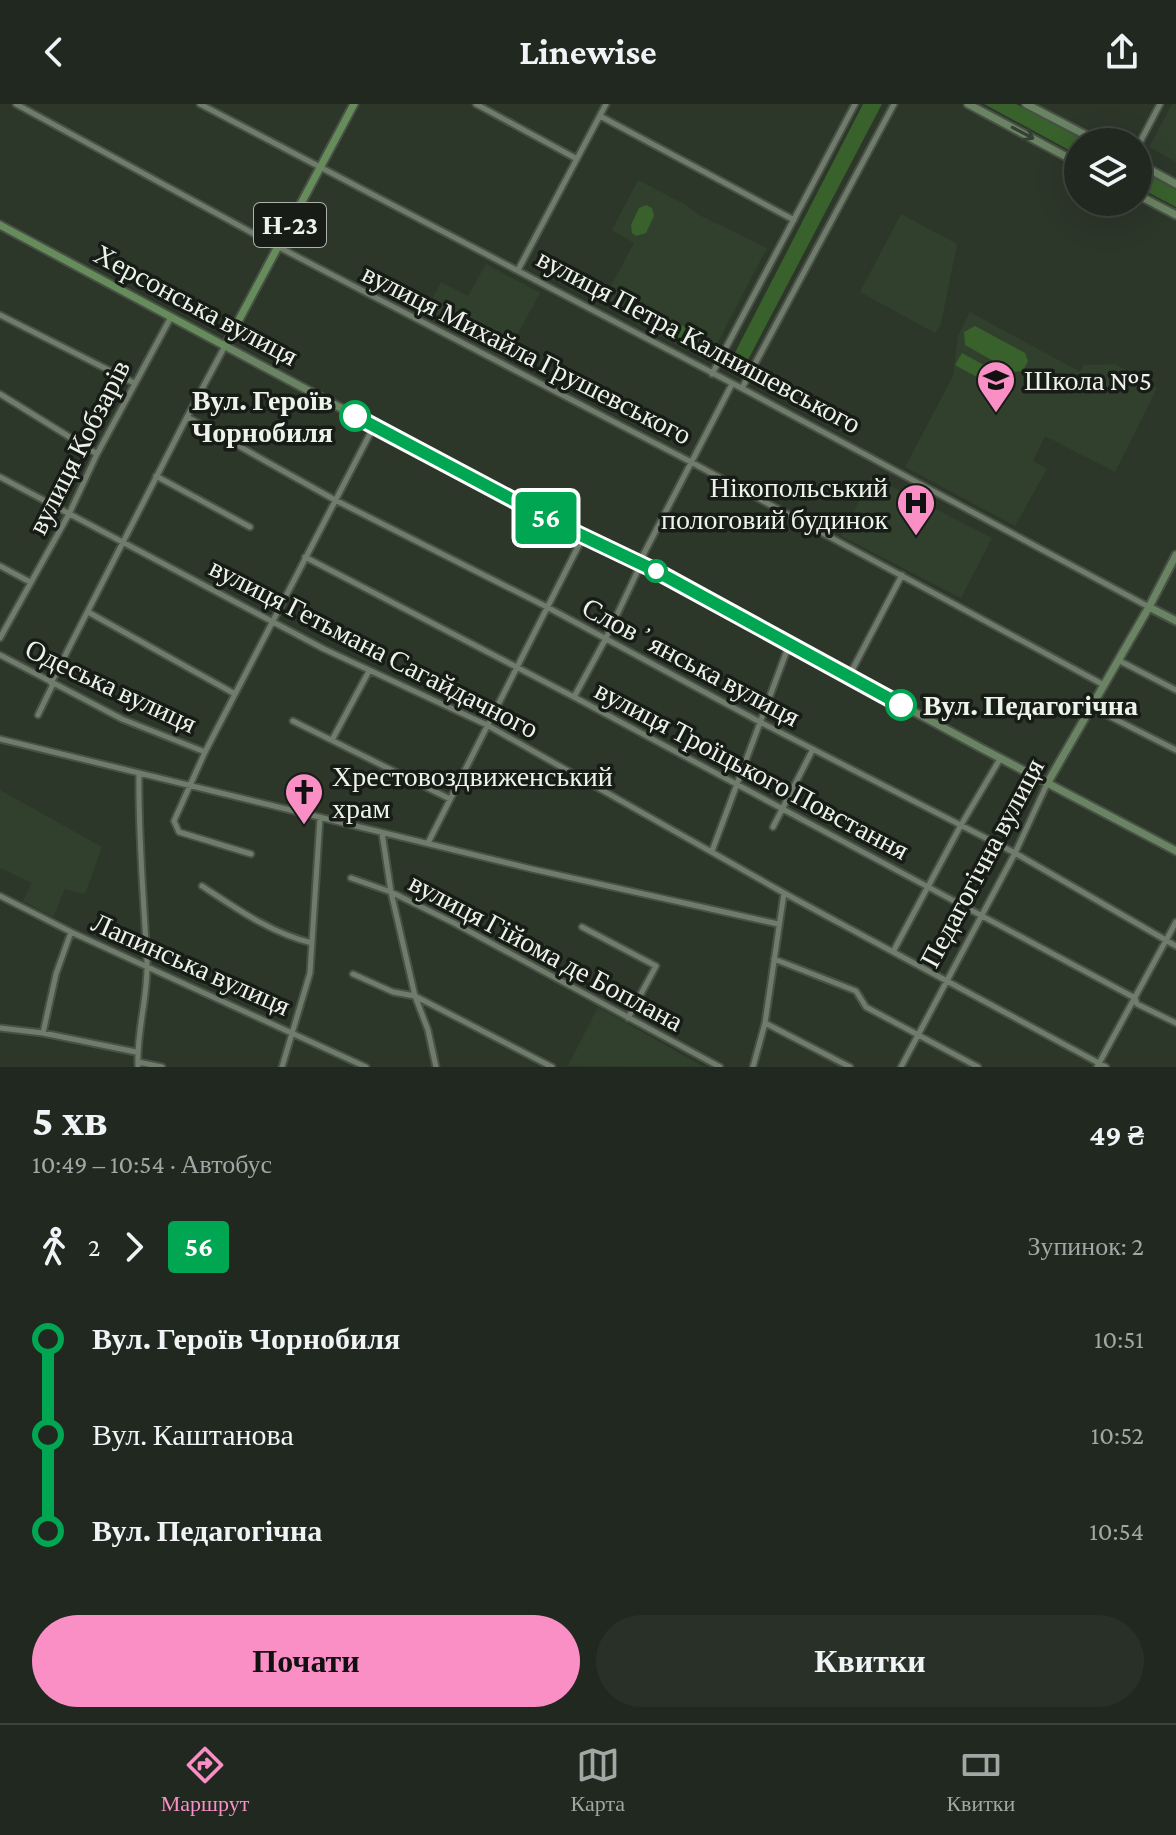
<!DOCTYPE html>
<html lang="uk">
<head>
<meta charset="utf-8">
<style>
	:root { --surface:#21281f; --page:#293028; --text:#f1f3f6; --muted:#a2a6a4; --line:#3e443d; --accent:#fa8fc6 }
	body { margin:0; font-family:"Crimson Pro",serif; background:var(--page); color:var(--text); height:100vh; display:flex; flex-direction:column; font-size:30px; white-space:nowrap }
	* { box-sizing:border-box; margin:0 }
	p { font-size:26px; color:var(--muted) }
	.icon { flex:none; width:44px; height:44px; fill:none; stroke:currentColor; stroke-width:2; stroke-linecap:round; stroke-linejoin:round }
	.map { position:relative; height:963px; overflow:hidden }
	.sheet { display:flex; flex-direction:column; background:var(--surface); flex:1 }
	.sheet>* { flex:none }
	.badge { padding:0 16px; border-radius:6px; font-size:28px; line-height:52px }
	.controls { position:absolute; left:1064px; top:24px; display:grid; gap:16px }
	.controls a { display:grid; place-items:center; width:88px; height:88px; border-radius:50%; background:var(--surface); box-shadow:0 8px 32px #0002,0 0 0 2px var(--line); font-size:40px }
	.map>.badge { position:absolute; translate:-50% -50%; box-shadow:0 0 0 4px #fff }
	.legs { display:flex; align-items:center; gap:12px; height:88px; padding:0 32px; font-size:26px }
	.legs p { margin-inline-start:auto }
	.summary { display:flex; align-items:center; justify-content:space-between; height:136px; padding:0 32px }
	h1 { font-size:44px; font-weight:700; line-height:60px }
	.action { display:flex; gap:16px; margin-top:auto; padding:16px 32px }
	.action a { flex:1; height:92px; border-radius:48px; background:var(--accent); color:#111; font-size:32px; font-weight:700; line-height:92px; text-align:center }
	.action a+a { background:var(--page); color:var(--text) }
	ul { padding:0 32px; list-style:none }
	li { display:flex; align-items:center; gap:28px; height:96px; font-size:30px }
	li i { display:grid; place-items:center; width:12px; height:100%; margin:0 10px; background:currentColor }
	li i::after { content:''; width:20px; height:20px; margin:-10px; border:6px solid; border-radius:50%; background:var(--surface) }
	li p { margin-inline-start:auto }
	li:first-child i { background:linear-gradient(#0000 50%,currentColor 0) }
	li:last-child i { background:linear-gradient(currentColor 50%,#0000 0) }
	header { display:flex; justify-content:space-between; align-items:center; height:104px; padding:0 32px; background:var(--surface); font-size:36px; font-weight:700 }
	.menu { display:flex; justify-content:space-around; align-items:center; height:112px; border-top:2px solid var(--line); background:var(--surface); font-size:22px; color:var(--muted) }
	.menu a { display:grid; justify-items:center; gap:4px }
	.menu .selected { color:var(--accent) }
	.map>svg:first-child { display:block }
	.built { fill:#31402d }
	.green { fill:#38612c }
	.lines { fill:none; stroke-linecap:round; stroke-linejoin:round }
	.street-casing { stroke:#485145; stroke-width:9 }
	.secondary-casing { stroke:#485145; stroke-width:11 }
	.primary-casing { stroke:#485145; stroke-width:11 }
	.street { stroke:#6f7b6b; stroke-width:5 }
	.secondary { stroke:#6a8363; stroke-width:7 }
	.primary { stroke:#668c5b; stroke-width:7 }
	.oneway { stroke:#344031 }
	.line-1-casing { stroke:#fff; stroke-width:18 }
	.line-1 { stroke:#00a651; stroke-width:12 }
	.stop-1-dot { fill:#fff; stroke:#00a651; stroke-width:4 }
	.labels { text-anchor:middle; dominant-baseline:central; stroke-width:7; stroke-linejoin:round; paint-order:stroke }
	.shield { fill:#171c16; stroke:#adb2ab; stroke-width:2 }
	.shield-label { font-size:26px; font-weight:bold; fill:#edf3eb }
	.street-label { font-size:28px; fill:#edf3eb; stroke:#171c16 }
	.poi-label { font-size:28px; fill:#edf3eb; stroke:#171c16; text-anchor:start }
	.stop-label { font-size:28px; font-weight:bold; fill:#edf3eb; stroke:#171c16; text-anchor:end }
</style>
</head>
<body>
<header><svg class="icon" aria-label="back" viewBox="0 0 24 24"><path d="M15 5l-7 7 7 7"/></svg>Linewise<svg class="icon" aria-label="share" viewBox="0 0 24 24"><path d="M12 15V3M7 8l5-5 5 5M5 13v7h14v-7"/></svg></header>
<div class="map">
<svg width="1176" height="963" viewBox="0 0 1176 963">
	<rect width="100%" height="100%" fill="#2c3629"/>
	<path class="built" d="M 1172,0 L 1176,0 L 1176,58 L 1149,43 Z
		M 638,76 L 686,101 L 699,111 L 767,144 L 708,257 L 601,200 L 634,139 L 612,126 Z
		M 901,110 L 957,140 L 941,220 L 935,229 L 860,188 Z
		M 486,160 L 540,189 L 504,255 L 423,212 L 441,178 L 468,192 Z
		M 970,208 L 1080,268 L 1084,261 L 1115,260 L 1157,284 L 1115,368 L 1045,332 L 1033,357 L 1047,365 L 1015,422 L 905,363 L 953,272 L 958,232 Z
		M 872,372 L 992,434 L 961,494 L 841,432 Z
		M 0,686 L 102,743 L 85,790 L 65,785 L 53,813 L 23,797 L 32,779 L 0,764 Z
		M 598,903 L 704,963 L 568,962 Z"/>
	<path class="green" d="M 863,0 L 882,0 L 739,273 L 726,266 Z
		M 984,0 L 1016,0 L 1087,38 L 1078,38 L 1078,51 Z
		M 1138,65 L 1176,86 L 1176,103 L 1138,83 Z
		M 646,101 L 652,104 L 654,112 L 646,129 L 636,132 L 632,129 L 631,121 L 639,104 Z
		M 660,210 L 691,226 L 684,241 L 652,225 Z
		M 975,222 L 1025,249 L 1028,257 L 1023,267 L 1013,268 L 965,241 L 964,228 Z
		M 962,249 L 1002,271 L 995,283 L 955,261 Z"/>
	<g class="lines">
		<defs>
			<path id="street" d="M 16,0 L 271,139 L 691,358 L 1104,581
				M 200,0 L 747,287 L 1149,503
				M 476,0 L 577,55
				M 600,12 L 794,116
				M 1138,42 L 1160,0
				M 518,166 L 606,0
				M 0,211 L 134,279
				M 712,270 L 855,0
				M 742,284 L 894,0
				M 0,290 L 97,350
				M 187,313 L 335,396 L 547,503 L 760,618 L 1015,749 L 1176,842
				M 156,372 L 250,423
				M 0,373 L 324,545 L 487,621 L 784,789 L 1106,963
				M 305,453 L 574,593 L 1135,894 L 1137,900 L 1176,919
				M 639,459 L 732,280
				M 0,462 L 30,478
				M 88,508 L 235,590
				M 0,534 L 69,410 L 97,350 L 171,213
				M 0,551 L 122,615 L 205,648
				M 1118,556 L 1176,586
				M 849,572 L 902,471
				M 51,579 L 187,313 L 225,242
				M 574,593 L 605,536 L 641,460
				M 1091,603 L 1176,646
				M 38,611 L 53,580
				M 293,617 L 450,695
				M 0,635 L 532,765 L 778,820
				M 332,636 L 369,567
				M 773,723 L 813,645
				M 382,729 L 391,788 L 415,892 L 428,926 L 436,963
				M 428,739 L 583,433
				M 712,747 L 789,541
				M 251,750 L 179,728 L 174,717 L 205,648 L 374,322
				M 351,774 L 391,788 L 454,819 L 720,963
				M 202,782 C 237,805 271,829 312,839
				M 0,792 L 71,828 L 366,963
				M 582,823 L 656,862 L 628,914
				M 894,846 L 961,721 L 1000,655
				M 774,855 L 856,887 L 866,903 L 978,963
				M 353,870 L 393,888 L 415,892 L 552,963
				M 765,919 L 850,963
				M 0,924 L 43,929 L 136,948
				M 43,929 L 56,870 L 71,828
				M 138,958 L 162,963
				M 138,963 C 136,929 148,894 147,859 C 144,796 138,733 139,669
				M 282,963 L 310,869 L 320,714
				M 753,963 L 765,919 L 784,789
				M 901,963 L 1015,749 L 1048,678
				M 1097,963 L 1176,818"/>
			<path id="secondary" d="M 968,0 L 1078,59
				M 1026,0 L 1099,38
				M 1138,59 L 1176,80
				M 1138,91 L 1176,111
				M 225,242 L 564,423 L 651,465 L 981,644 L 1176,747
				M 1149,503 L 1176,517
				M 1048,678 L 1149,503 L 1176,451"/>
			<path id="primary" d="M 0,121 L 225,242 L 354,0"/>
		</defs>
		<use href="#street" class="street-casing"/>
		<use href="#secondary" class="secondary-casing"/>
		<use href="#primary" class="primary-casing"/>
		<use href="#street" class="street"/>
		<use href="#secondary" class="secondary"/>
		<use href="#primary" class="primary"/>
	</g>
	<defs><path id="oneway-shaft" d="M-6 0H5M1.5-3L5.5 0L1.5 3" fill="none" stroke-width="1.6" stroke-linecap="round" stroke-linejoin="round" transform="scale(2)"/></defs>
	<use class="oneway" href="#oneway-shaft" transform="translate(1023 29) rotate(28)"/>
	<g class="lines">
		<defs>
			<path id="line-1" d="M 355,312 L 564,423 L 656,467 L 901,601"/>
		</defs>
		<use href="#line-1" class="line-1-casing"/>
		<use href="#line-1" class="line-1"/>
	</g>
	<defs>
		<symbol id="school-pin" viewBox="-11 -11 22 30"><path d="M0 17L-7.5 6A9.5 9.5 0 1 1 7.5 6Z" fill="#fa8fc6" stroke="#171c16"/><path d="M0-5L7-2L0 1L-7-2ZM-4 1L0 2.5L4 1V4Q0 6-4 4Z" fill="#111"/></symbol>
		<symbol id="hospital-pin" viewBox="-11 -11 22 30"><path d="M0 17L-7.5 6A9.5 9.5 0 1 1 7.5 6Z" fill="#fa8fc6" stroke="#171c16"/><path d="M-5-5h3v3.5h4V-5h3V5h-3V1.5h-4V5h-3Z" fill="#111"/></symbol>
		<symbol id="church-pin" viewBox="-11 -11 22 30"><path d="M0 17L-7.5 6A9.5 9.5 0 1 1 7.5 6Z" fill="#fa8fc6" stroke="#171c16"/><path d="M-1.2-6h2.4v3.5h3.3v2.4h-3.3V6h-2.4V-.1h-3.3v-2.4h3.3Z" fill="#111"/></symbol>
	</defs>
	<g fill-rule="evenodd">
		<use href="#school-pin" x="974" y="254" width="44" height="60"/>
		<use href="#hospital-pin" x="894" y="377" width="44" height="60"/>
		<use href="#church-pin" x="282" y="666" width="44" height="60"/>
	</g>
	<g class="stop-1-dot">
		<circle cx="355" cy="312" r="14"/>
		<circle cx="656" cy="467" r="10"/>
		<circle cx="901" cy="601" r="14"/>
	</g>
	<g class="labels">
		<rect class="shield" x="254" y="99" width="72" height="44" rx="6"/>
		<g class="shield-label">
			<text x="290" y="121">Н-23</text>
		</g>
		<g class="street-label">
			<text transform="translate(196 201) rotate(28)">Херсонська вулиця</text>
			<text transform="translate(699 237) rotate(28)">вулиця Петра Калнишевського</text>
			<text transform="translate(527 250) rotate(27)">вулиця Михайла Грушевського</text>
			<text transform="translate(79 343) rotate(-63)">вулиця Кобзарів</text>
			<text transform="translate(374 544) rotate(27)">вулиця Гетьмана Сагайдачного</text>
			<text transform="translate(691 558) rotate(28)">Словʼянська вулиця</text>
			<text transform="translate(111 582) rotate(25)">Одеська вулиця</text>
			<text transform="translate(752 666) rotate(28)">вулиця Троїцького Повстання</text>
			<text transform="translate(982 759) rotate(-62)">Педагогічна вулиця</text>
			<text transform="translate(546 848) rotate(28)">вулиця Гійома де Боплана</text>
			<text transform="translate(191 860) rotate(24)">Лапинська вулиця</text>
		</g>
		<g class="poi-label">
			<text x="1024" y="276">Школа №5</text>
			<text x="888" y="383" text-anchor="end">Нікопольський<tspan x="888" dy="32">пологовий будинок</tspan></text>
			<text x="332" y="672">Хрестовоздвиженський<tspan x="332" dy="32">храм</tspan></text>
		</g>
		<g class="stop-label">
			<text x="333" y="296">Вул. Героїв<tspan x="333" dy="32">Чорнобиля</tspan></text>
			<text x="923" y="601" text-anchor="start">Вул. Педагогічна</text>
		</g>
	</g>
</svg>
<div class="controls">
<a><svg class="icon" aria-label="layers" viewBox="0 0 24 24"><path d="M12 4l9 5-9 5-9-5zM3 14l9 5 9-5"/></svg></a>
</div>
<b class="badge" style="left:546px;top:414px;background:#00a651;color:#fff">56</b>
</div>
<section class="sheet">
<div class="summary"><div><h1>5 хв</h1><p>10:49 – 10:54 · Автобус</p></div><b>49 ₴</b></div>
<div class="legs"><svg class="icon" aria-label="walk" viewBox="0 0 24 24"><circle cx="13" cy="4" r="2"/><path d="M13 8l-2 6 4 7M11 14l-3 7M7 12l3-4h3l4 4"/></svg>2<svg class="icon" aria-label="forward" viewBox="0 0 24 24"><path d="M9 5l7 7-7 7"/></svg><b class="badge" style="background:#00a651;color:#fff">56</b><p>Зупинок: 2</p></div>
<ul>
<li><i style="color:#00a651"></i><b>Вул. Героїв Чорнобиля</b><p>10:51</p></li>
<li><i style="color:#00a651"></i><span>Вул. Каштанова</span><p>10:52</p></li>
<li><i style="color:#00a651"></i><b>Вул. Педагогічна</b><p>10:54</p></li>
</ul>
<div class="action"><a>Почати</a><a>Квитки</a></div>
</section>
<nav class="menu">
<a class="selected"><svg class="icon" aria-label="directions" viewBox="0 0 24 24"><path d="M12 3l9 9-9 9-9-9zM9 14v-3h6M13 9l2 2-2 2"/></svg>Маршрут</a>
<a><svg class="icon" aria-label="map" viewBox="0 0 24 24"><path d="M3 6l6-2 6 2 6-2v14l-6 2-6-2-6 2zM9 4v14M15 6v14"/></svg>Карта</a>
<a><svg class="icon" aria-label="tickets" viewBox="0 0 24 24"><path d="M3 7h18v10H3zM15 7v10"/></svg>Квитки</a>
</nav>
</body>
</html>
